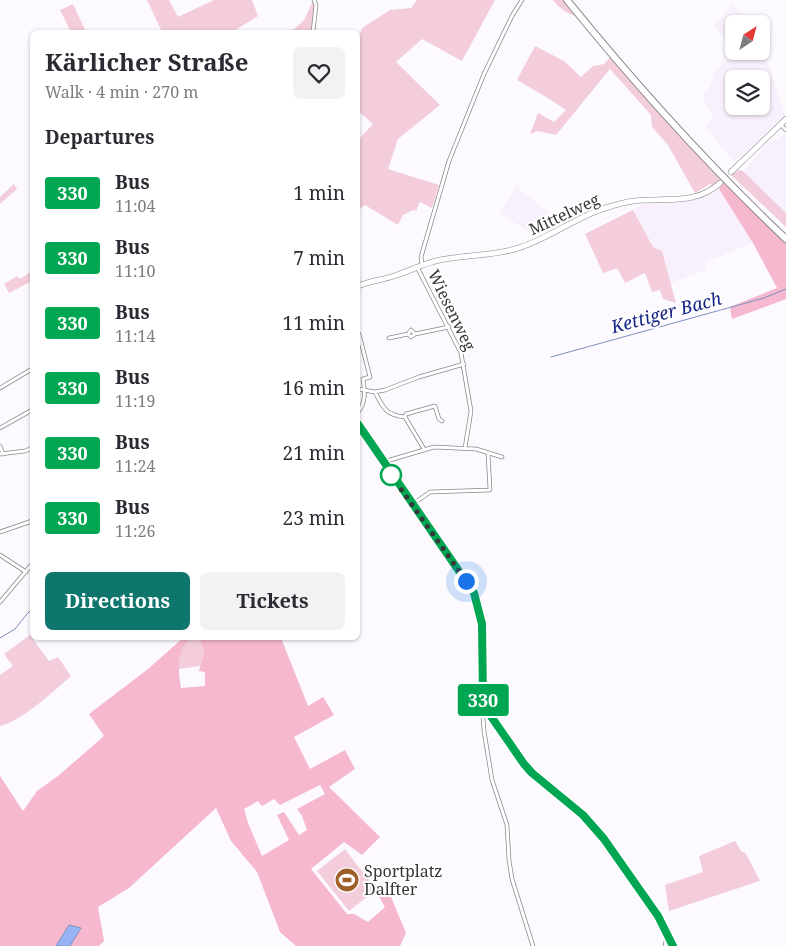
<!DOCTYPE html>
<html lang="en">
<head>
<meta charset="utf-8">
<style>
	:root { --surface:#fff; --page:#f2f2f3; --text:#2b2b33; --muted:#7c7c81; --accent:#0f766e }
	body { margin:0; font-family:"Noto Serif",serif; background:var(--page); color:var(--text); height:100vh; display:flex; flex-direction:column; font-size:19px; white-space:nowrap }
	* { box-sizing:border-box; margin:0 }
	p { font-size:16px; color:var(--muted) }
	.icon { flex:none; width:28px; height:28px; fill:none; stroke:currentColor; stroke-width:2; stroke-linecap:round; stroke-linejoin:round }
	.map { position:relative; flex:1; overflow:hidden }
	.side { position:absolute; left:30px; top:30px; width:330px; height:610px; display:flex; flex-direction:column; background:var(--surface); border-radius:8px; box-shadow:0 1px 4px #0004 }
	.side>* { flex:none }
	.badge { padding:0 10px; border-radius:4px; font-size:18px; line-height:32px }
	.needle { width:32px; rotate:36deg }
	.fabs { position:absolute; left:725px; top:15px; display:grid; gap:10px }
	.fabs a { display:grid; place-items:center; width:45px; height:45px; border-radius:8px; background:var(--surface); box-shadow:0 1px 4px #0004; font-size:25px }
	.you { position:absolute; width:25px; height:25px; margin:-12px; border:4px solid #fff; border-radius:50%; background:#1a73e8; box-shadow:0 0 0 8px #1a73e833 }
	.map>.badge { position:absolute; translate:-50% -50%; box-shadow:0 0 0 2px #fff }
	h2 { padding:0 15px; font-size:19px; line-height:45px }
	.round { display:grid; place-items:center; flex:none; width:52px; height:52px; border-radius:8px; background:var(--page) }
	.overview { display:flex; align-items:center; justify-content:space-between; height:85px; padding:0 15px }
	h1 { font-size:24px; font-weight:700; line-height:38px }
	.action { display:flex; gap:10px; margin-top:auto; padding:10px 15px }
	.action a { flex:1; height:58px; border-radius:8px; background:var(--accent); color:#fff; font-size:20px; font-weight:700; line-height:58px; text-align:center }
	.action a+a { background:var(--page); color:var(--text) }
	ul { padding:0; list-style:none }
	li { display:flex; align-items:center; gap:15px; height:65px; padding:0 15px }
	li div { flex:1 }
	li b { display:block; font-size:19px }
	li em { font-style:normal }
	li .badge { min-width:55px; font-weight:700; text-align:center }
	.map>svg:first-child { display:block }
	.built { fill:#f8f1fd; fill-rule:evenodd }
	.green { fill:#f3cddb }
	.forest { fill:#f5b8cf; fill-rule:evenodd }
	.water { fill:#99b3f7; stroke:#7c8ebe }
	.lines { fill:none; stroke-linecap:round; stroke-linejoin:round }
	.stream { stroke:#7c8ebe; stroke-width:1 }
	.street-casing { stroke:#89878b; stroke-width:4.5 }
	.secondary-casing { stroke:#89878b; stroke-width:6 }
	.highway-casing { stroke:#89878b; stroke-width:8 }
	.street { stroke:#fff; stroke-width:3 }
	.secondary { stroke:#fff; stroke-width:5 }
	.highway { stroke:#fff; stroke-width:6 }
	.line-casing { stroke:#fff; stroke-width:11 }
	.line { stroke:#00a651; stroke-width:8 }
	.walk { stroke:#383738; stroke-width:5; stroke-dasharray:0 9 }
	.stop-dot { fill:#fff; stroke:#00a651; stroke-width:2.5 }
	.labels { text-anchor:middle; dominant-baseline:central; stroke-width:4; stroke-linejoin:round; paint-order:stroke }
	.street-label { font-size:16px; fill:#383738; stroke:#fff }
	.poi-label { font-size:16px; fill:#383738; stroke:#fff; text-anchor:start }
	.water-label { font-size:18px; font-style:italic; fill:#162484; stroke:#fff }
</style>
</head>
<body>
<div class="map">
<svg width="786" height="946" viewBox="0 0 786 946">
	<rect width="100%" height="100%" fill="#fcfafe"/>
	<path class="built" d="M 733,4 L 748,24 L 734,24 L 734,51 L 761,51 L 761,42 L 785,115 L 734,162 L 705,127 L 713,117 L 702,97 L 711,85 L 714,72 L 734,52 L 714,25 ZM 734,79 L 761,79 L 761,106 L 734,106 Z
		M 786,132 L 786,213 L 743,171 L 767,143 L 780,138 Z
		M 516,186 L 551,214 L 532,234 L 499,213 Z
		M 719,189 L 753,243 L 704,263 L 706,270 L 671,283 L 662,251 L 653,247 L 633,210 L 644,202 L 692,201 Z"/>
	<path class="green" d="M 147,0 L 169,0 L 178,17 L 214,0 L 252,0 L 258,16 L 232,32 L 162,32 Z
		M 417,0 L 495,0 L 462,61 L 422,39 L 396,62 L 440,105 L 398,139 L 388,169 L 439,185 L 432,208 L 420,202 L 416,211 L 413,210 L 403,215 L 398,225 L 365,205 L 358,210 L 358,140 L 373,124 L 358,111 L 358,39 L 362,28 L 390,10 L 411,8 Z
		M 553,0 L 563,0 L 575,16 C 566,13 559,8 553,0 Z
		M 313,1 L 314,6 L 312,32 L 293,32 L 292,31 L 304,20 Z
		M 73,4 L 86,32 L 71,32 L 60,10 Z
		M 535,46 L 564,61 L 581,77 L 593,66 L 604,64 L 611,56 L 667,121 L 722,179 L 713,187 L 710,184 L 695,193 L 668,145 L 652,127 L 651,115 L 610,69 L 556,135 L 538,131 L 530,134 L 538,113 L 554,122 L 566,110 L 546,97 L 517,80 Z
		M 740,170 L 743,171 L 786,213 L 786,227 L 731,175 Z
		M 14,184 L 17,189 L 0,204 L 0,197 Z
		M 633,210 L 653,247 L 662,251 L 676,303 L 663,299 L 660,290 L 652,292 L 645,273 L 625,283 L 617,268 L 603,273 L 585,234 Z
		M 32,271 L 32,281 L 9,293 L 4,284 L 17,276 L 20,279 Z
		M 30,635 L 49,661 L 58,657 L 71,676 C 54,691 22,721 0,726 L 0,675 L 13,666 L 4,654 Z
		M 191,638 L 199,638 L 204,651 L 200,666 L 179,669 C 179,656 180,646 191,638 Z
		M 735,841 L 742,852 L 745,852 L 760,881 L 669,911 L 665,885 L 703,872 L 699,856 Z
		M 345,849 L 376,890 L 349,911 L 317,871 Z"/>
	<path class="forest" d="M 724,182 L 786,243 L 786,299 L 732,319 L 730,307 L 777,288 L 753,243 L 719,189 Z
		M 183,638 L 191,638 C 176,649 178,671 181,688 L 205,686 L 205,672 L 199,671 L 204,651 L 199,638 L 281,638 L 308,706 L 323,697 L 334,715 L 294,737 L 310,769 L 345,750 L 355,769 L 329,787 L 380,837 L 362,855 L 344,842 L 311,869 L 347,914 L 354,914 L 368,922 L 385,907 L 378,895 L 384,890 L 391,897 L 406,933 L 400,946 L 296,946 L 280,932 L 257,872 L 231,841 L 216,808 L 129,888 L 98,907 L 104,941 L 99,946 L 70,946 L 81,928 L 69,925 L 56,946 L 0,946 L 0,776 L 23,811 L 37,791 L 58,776 L 104,736 L 89,714 L 148,669 ZM 320,785 L 325,794 L 297,809 L 302,816 L 307,830 L 299,835 L 284,812 L 277,815 L 289,840 L 262,856 L 248,823 L 244,809 L 258,801 L 262,806 L 274,799 L 280,805 Z"/>
	<path class="water" d="M 69,925 L 81,928 L 70,946 L 56,946 Z"/>
	<g class="lines">
		<path class="stream" d="M 551,357 L 764,298 L 786,289
			M 0,638 L 15,629 L 27,614 L 32,609"/>
		<defs>
			<path id="street" d="M 313,32 L 316,5 L 314,0
				M 781,125 L 786,130
				M 422,264 L 421,257 L 449,161 L 484,74 L 512,16 L 522,0
				M 417,267 L 461,353 L 471,411 L 465,448
				M 415,334 L 449,327
				M 358,335 L 359,334 L 370,377 L 363,379 C 365,391 366,403 358,412
				M 389,338 L 408,334 L 411,330 L 415,334 L 411,337 L 408,334
				M 0,388 L 32,369
				M 358,389 L 375,392 L 385,390 L 419,377 L 464,364
				M 375,392 C 383,408 386,415 405,417
				M 0,428 L 32,410
				M 0,446 L 3,454
				M 424,449 L 405,417 L 406,414 L 435,406 L 439,419 L 442,421
				M 0,454 L 25,451 L 32,448
				M 384,463 L 390,460 L 434,447 L 476,449 L 502,457
				M 413,504 L 430,492 L 490,490 L 488,453
				M 0,532 L 32,521
				M 0,555 L 26,572
				M 0,602 L 32,564
				M 488,712 L 483,717 L 484,731 L 492,780 L 507,825 L 509,860 L 512,879 L 533,946
				M 665,946 L 666,941 L 670,939"/>
			<path id="secondary" d="M 731,172 L 786,119
				M 358,286 C 369,281 382,280 394,276 C 410,271 424,263 440,260 C 465,255 491,256 515,249 C 550,239 577,215 612,206 C 624,202 636,200 649,200 C 676,199 699,202 720,183
				M 358,424 L 474,593 L 482,624 L 483,701 L 488,712 L 524,764 L 532,773 L 583,815 L 604,839 L 658,916 L 673,946"/>
			<path id="highway" d="M 567,0 C 635,84 707,164 786,239"/>
		</defs>
		<use href="#street" class="street-casing"/>
		<use href="#secondary" class="secondary-casing"/>
		<use href="#highway" class="highway-casing"/>
		<use href="#street" class="street"/>
		<use href="#secondary" class="secondary"/>
		<use href="#highway" class="highway"/>
	</g>
	<g class="lines">
		<defs>
			<path id="line" d="M 358,424 L 474,593 L 482,624 L 483,700 L 488,712 L 524,764 L 532,773 L 583,815 L 604,839 L 658,916 L 673,946"/>
		</defs>
		<use href="#line" class="line-casing"/>
		<use href="#line" class="line"/>
		<path class="walk" d="M 391,475 L 466,581"/>
	</g>
	<defs>
		<symbol id="stadium-disc" viewBox="-11 -11 22 22"><circle r="9.5" fill="#9e5e27" stroke="#fff"/><path d="M0-5a6.5 5 0 1 0 0 10a6.5 5 0 1 0 0-10ZM-3.5-1.8h7v3.6h-7Z" fill="#fff"/></symbol>
	</defs>
	<g fill-rule="evenodd">
		<use href="#stadium-disc" x="333" y="866" width="28" height="28"/>
	</g>
	<circle class="stop-dot" cx="391" cy="475" r="10"/>
	<g class="labels">
		<g class="street-label">
			<text transform="translate(564 214) rotate(-25)">Mittelweg</text>
			<text transform="translate(452 310) rotate(64)">Wiesenweg</text>
		</g>
		<g class="poi-label">
			<text x="364" y="871">Sportplatz<tspan x="364" dy="18">Dalfter</tspan></text>
		</g>
		<g class="water-label">
			<text transform="translate(666 312) rotate(-15)">Kettiger Bach</text>
		</g>
	</g>
</svg>
<div class="fabs">
<a><svg class="needle" viewBox="-14 -14 28 28"><path d="M0-13l5 13h-10z" fill="#e53935"/><path d="M0 13l5-13h-10z" fill="#7c7c81"/></svg></a>
<a><svg class="icon" aria-label="layers" viewBox="0 0 24 24"><path d="M12 4l9 5-9 5-9-5zM3 14l9 5 9-5"/></svg></a>
</div>
<div class="you" style="left:466px;top:581px"></div>
<b class="badge" style="left:483px;top:700px;background:#00a651;color:#fff">330</b>
<section class="side">
<div class="overview"><div><h1>Kärlicher Straße</h1><p>Walk · 4 min · 270 m</p></div><a class="round"><svg class="icon" aria-label="heart" viewBox="0 0 24 24"><path d="M12 20l-8-8c-3-5 5-10 8-4 3-6 11-1 8 4z"/></svg></a></div>
<h2>Departures</h2>
<ul>
<li><span class="badge" style="background:#00a651;color:#fff">330</span><div><b>Bus</b><p>11:04</p></div><em>1 min</em></li>
<li><span class="badge" style="background:#00a651;color:#fff">330</span><div><b>Bus</b><p>11:10</p></div><em>7 min</em></li>
<li><span class="badge" style="background:#00a651;color:#fff">330</span><div><b>Bus</b><p>11:14</p></div><em>11 min</em></li>
<li><span class="badge" style="background:#00a651;color:#fff">330</span><div><b>Bus</b><p>11:19</p></div><em>16 min</em></li>
<li><span class="badge" style="background:#00a651;color:#fff">330</span><div><b>Bus</b><p>11:24</p></div><em>21 min</em></li>
<li><span class="badge" style="background:#00a651;color:#fff">330</span><div><b>Bus</b><p>11:26</p></div><em>23 min</em></li>
</ul>
<div class="action"><a>Directions</a><a>Tickets</a></div>
</section>
</div>
</body>
</html>
